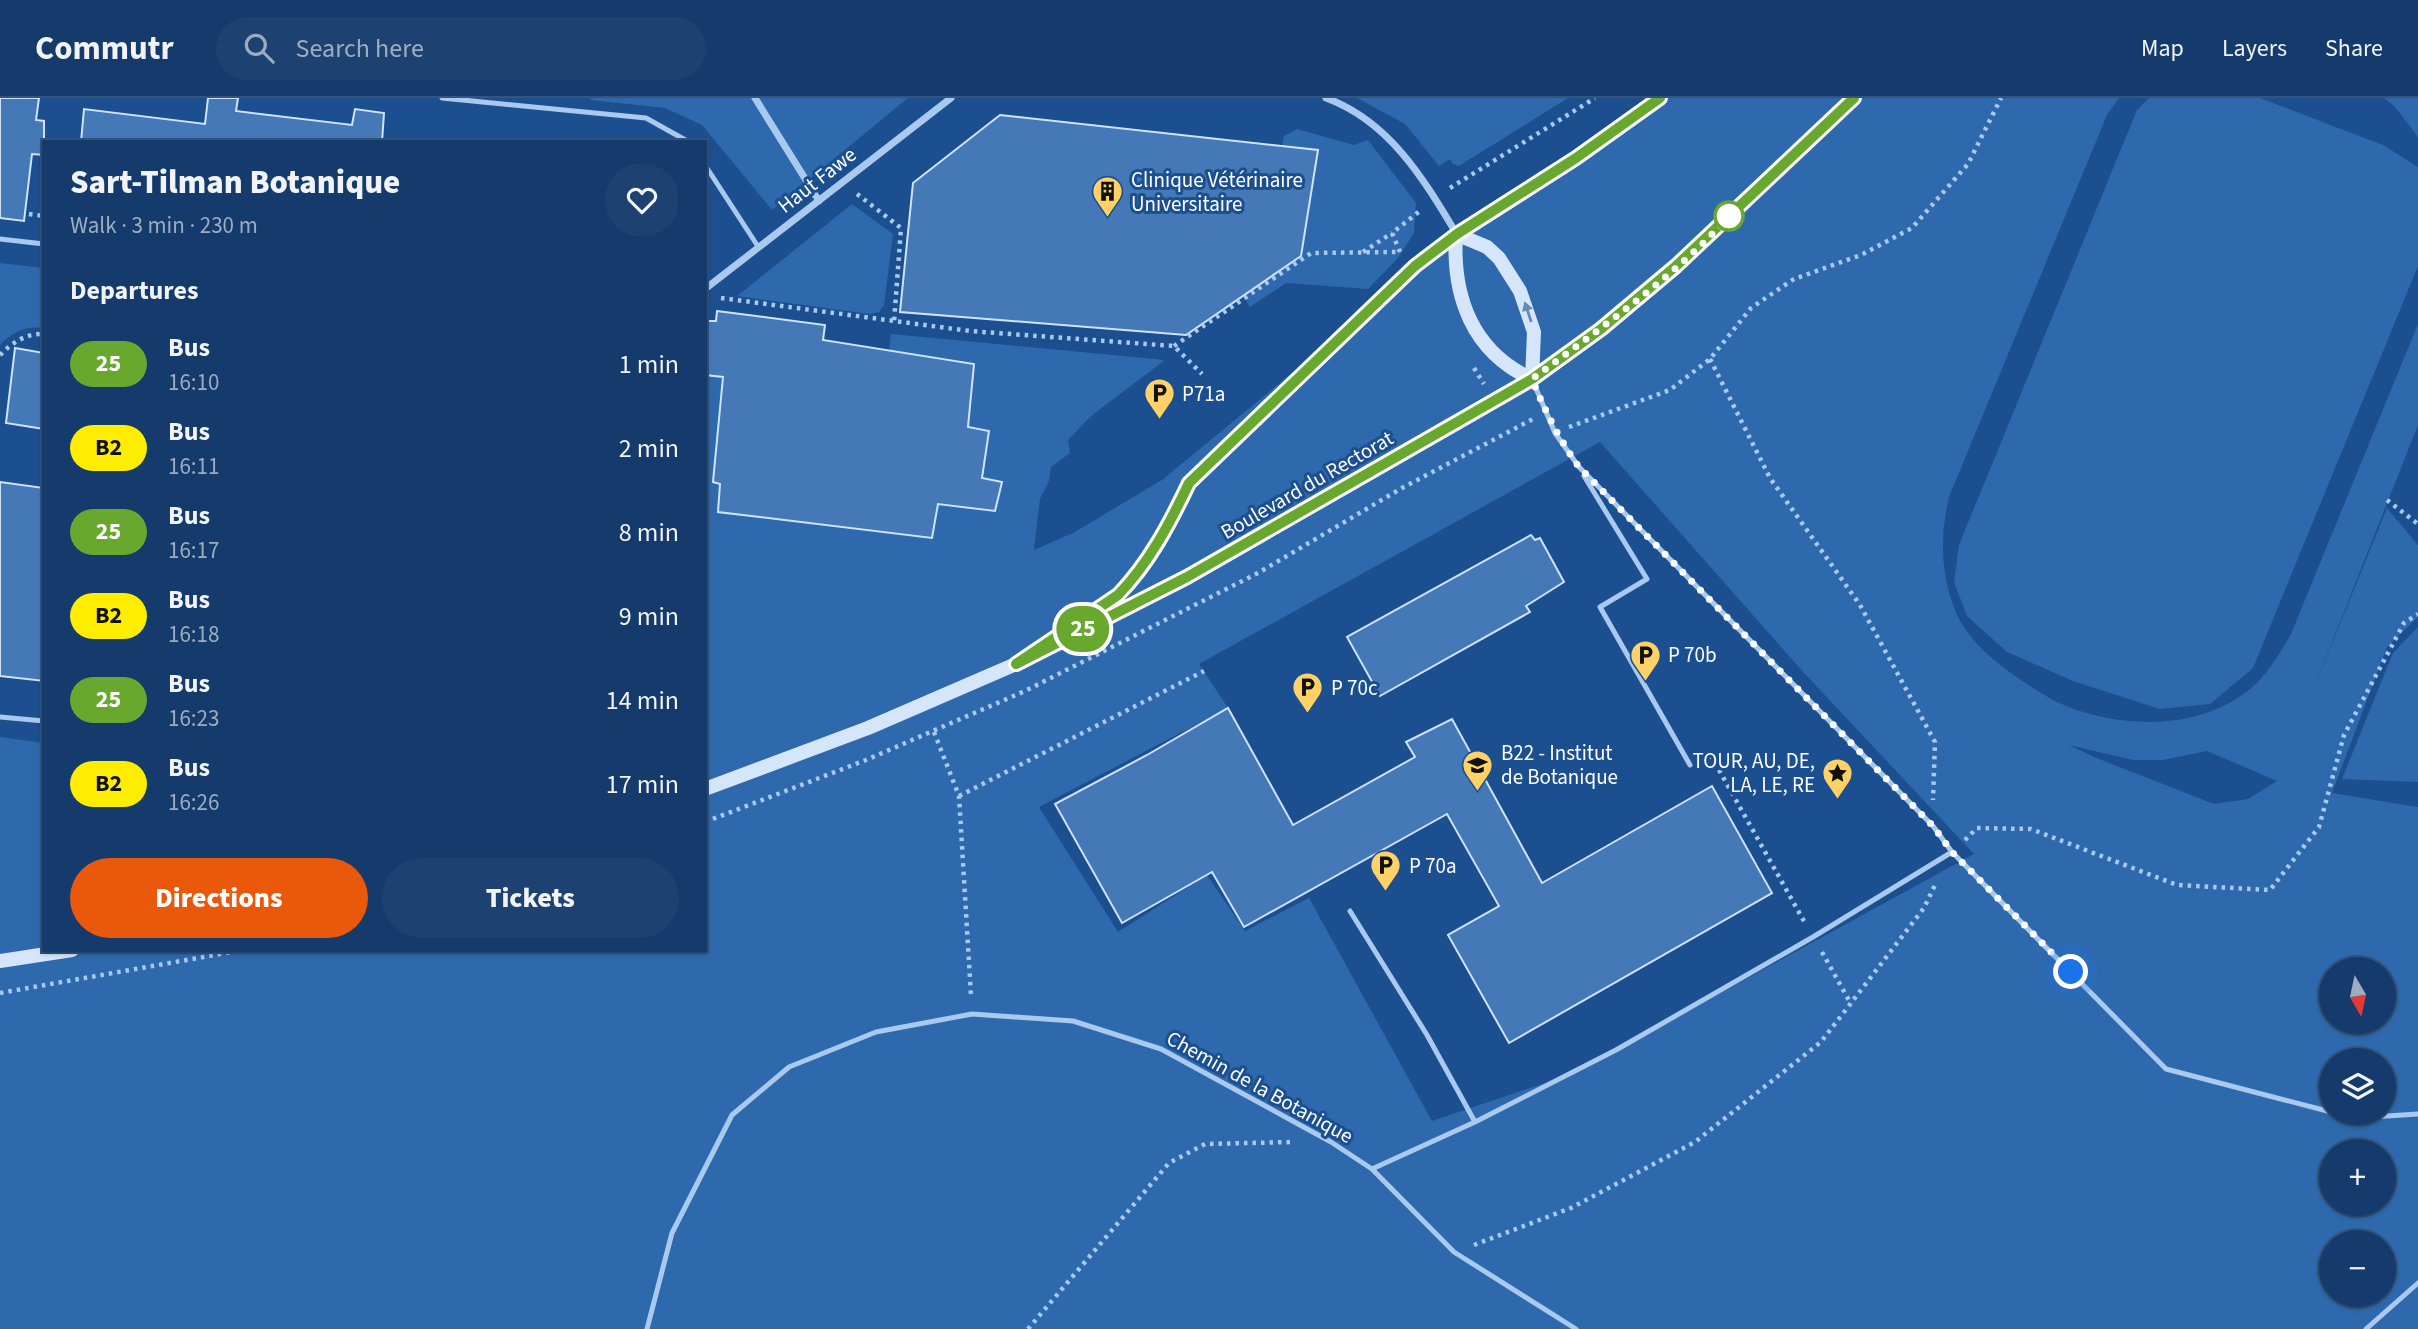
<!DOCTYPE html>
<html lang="en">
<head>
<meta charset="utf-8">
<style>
	:root { --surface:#143b6b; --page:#1d4271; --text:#f1f3f6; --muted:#9dadc1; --line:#33557e; --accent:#ea580c }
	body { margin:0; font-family:"Source Sans 3",sans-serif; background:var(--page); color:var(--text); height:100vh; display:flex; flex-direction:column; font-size:26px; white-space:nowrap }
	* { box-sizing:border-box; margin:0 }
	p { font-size:23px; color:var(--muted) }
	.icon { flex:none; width:38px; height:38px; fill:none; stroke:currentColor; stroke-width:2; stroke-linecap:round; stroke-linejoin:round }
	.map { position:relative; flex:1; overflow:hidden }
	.side { position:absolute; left:42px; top:42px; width:665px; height:812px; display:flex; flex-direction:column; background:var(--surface); border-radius:0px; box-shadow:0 2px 5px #0004,0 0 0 2px var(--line) }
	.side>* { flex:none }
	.badge { padding:0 14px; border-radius:23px; font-size:24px; line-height:46px }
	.needle { width:46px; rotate:171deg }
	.tools { position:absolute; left:2319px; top:859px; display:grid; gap:14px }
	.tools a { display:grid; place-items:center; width:77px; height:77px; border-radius:50%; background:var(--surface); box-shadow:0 2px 5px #0004,0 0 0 2px var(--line); font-size:35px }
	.you { position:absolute; width:35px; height:35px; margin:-18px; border:5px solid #fff; border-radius:50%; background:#1a73e8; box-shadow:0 0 0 10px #1a73e833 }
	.map>.badge { position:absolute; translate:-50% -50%; box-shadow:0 0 0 4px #fff }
	h2 { padding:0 28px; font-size:26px; line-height:63px }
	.round { display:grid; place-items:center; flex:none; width:74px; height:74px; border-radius:37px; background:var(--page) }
	.headline { display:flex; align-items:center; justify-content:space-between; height:119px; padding:0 28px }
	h1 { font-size:33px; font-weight:800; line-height:52px }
	.action { display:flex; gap:14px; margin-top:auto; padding:14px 28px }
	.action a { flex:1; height:80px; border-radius:42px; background:var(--accent); color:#fff; font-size:28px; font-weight:800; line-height:80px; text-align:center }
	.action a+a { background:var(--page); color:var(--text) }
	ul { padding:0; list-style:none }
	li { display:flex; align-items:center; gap:21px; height:84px; padding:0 28px }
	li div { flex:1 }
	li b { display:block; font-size:26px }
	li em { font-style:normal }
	li .badge { min-width:77px; font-weight:700; text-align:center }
	header { display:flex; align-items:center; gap:42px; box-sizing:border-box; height:98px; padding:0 35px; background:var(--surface); border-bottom:2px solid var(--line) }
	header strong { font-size:33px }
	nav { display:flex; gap:38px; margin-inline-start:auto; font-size:24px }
	.search { width:490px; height:63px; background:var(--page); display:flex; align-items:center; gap:18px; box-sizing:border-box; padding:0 24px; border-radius:38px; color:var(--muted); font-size:26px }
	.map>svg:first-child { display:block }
	.green { fill:#2e69ad; fill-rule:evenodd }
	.building { fill:#4478b7; stroke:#cfe3fa; stroke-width:2 }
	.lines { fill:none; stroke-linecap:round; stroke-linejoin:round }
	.path { stroke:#a9c9ee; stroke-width:4.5; stroke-dasharray:3.5 5; stroke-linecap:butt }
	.lane { stroke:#a9c9ee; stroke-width:5 }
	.street { stroke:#a9c9ee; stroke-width:7 }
	.secondary { stroke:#d6e6fa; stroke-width:14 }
	.oneway { fill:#668bba }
	.line-casing { stroke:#fff; stroke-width:16 }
	.line { stroke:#69a82f; stroke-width:10 }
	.walk { stroke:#fff; stroke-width:7; stroke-dasharray:0 12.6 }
	.stop-dot { fill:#fff; stroke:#69a82f; stroke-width:3.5 }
	.labels { text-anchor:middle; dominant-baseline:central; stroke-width:6; stroke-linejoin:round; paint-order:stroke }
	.street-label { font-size:21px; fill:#fff; stroke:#1b4f8f }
	.poi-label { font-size:21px; fill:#fff; stroke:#1b4f8f; text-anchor:start }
</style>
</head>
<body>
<header>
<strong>Commutr</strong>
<div class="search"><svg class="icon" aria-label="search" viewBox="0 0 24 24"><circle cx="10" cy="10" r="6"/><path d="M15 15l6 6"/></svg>Search here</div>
<nav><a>Map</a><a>Layers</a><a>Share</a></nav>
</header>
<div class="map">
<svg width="2418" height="1231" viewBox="0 0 2418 1231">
	<rect width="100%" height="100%" fill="#1b4f8f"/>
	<path class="green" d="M 591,0 L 908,0 L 772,112 L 702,27 L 665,10 L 590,2 Z
		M 1357,0 L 1568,0 L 1459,68 L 1453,66 L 1450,61 L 1439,68 L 1405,26 Z
		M 1660,0 L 2119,0 L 2107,17 L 1949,399 C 1941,434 1940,469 1952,504 C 1963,539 1992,562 2021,582 C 2033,590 2045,598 2057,604 C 2116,631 2198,634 2250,591 C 2267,577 2280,555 2291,536 L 2418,226 L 2418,327 L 2312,595 L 2387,410 L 2418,447 L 2418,519 L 2387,549 L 2332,695 L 2418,709 L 2418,1231 L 0,1231 L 0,639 L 44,645 L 44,852 L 705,852 L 705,277 L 724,269 L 713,384 L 720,386 L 718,414 L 931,440 L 938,406 L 995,413 L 1002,384 L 982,380 L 989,333 L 955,327 L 971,300 L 974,266 L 889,252 L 891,236 L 1165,262 L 1091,318 L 1068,342 L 1070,355 L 1051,369 L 1049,383 L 1040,401 L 1034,452 L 1073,435 L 1162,382 L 1371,210 L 1403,180 ZM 1600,344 L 1805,576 L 1974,756 L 1574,975 L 1432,1023 L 1309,800 L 1245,833 L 1207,777 L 1118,834 L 1039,709 L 1228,610 L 1199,566 ZM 2069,647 L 2133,662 L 2163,662 L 2207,653 L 2277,683 L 2248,701 L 2214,706 L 2094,659 ZM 2331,872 L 2384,872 L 2384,924 L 2331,924 ZM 2331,962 L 2384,962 L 2384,1015 L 2331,1015 ZM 2331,1054 L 2384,1054 L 2384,1106 L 2331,1106 ZM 2331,1144 L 2384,1144 L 2384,1197 L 2331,1197 Z
		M 2149,0 L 2260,0 L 2383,47 L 2418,69 L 2418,168 L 2253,570 L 2210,606 L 2160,611 L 2073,583 L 2007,554 L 1967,518 L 1954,484 L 1959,447 L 2137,12 Z
		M 2384,0 L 2418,0 L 2418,39 L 2395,9 Z
		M 1297,31 L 1354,47 L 1368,42 L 1416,105 L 1414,135 L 1398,160 L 1368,191 L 1286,185 L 1250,209 L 1243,198 L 1301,158 L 1318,53 L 1282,48 L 1284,38 Z
		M 852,106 L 893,136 L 884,207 L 879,214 L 870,216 L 737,198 Z
		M 0,165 L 44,170 L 44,230 C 25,228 13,234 0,247 Z
		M 2418,529 L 2418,684 L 2342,681 L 2393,555 Z"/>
	<path class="building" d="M 0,0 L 39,0 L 36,22 L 44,23 L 44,57 L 32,56 L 24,123 L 0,120 Z
		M 208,0 L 238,0 L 236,13 L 352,27 L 355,11 L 384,15 L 382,44 L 81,44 L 84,11 L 205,26 Z
		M 1000,17 L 1318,52 L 1301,158 L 1186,237 L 900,214 L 913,85 Z
		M 717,213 L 825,227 L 823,242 L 974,266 L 968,329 L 989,333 L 982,380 L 1002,384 L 995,413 L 938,406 L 932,440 L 718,414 L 720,386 L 713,384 L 723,279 L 705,277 L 705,223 L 716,223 Z
		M 15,250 L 44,255 L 44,331 L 6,325 Z
		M 0,384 L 44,390 L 44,583 L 0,578 Z
		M 1531,437 L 1535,442 L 1540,440 L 1564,484 L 1526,508 L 1530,514 L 1380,598 L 1347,539 Z
		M 1228,610 L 1293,727 L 1415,659 L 1406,644 L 1452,621 L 1542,785 L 1712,688 L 1772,795 L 1509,945 L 1448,837 L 1499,808 L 1447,716 L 1244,829 L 1212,774 L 1122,825 L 1055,706 L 1147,657 Z"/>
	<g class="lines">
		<path class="path" d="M 1450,90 L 1595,0
			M 857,96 L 901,130 L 894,224
			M 29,116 L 44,118
			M 1363,154 L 1392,135
			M 1400,154 L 1392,135 L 1421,112
			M 721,200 L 970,233 L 1174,248 L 1202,276
			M 1174,248 L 1311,155 L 1396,154
			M 0,257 C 12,245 26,235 44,236
			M 1710,261 L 1770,380 L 1860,507 L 1935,644 L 1933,702
			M 1474,270 L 1484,286
			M 1569,329 L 1670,292 L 1710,261 L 1751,210 L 1794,181 L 1861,157 L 1912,130 L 1968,66 L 2001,0
			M 2387,402 L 2418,426
			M 934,634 L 959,698 L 971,898
			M 1704,660 L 1710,656 L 1805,825
			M 959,698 L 1204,573
			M 705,724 L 866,662 L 1025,593 L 1258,475 L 1402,390 L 1533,321
			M 1965,742 L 1977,730 L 2031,731 L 2177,787 L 2270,792 L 2319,729 L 2344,637 L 2404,525 L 2418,516
			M 1822,854 L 1851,906
			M 0,895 L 243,852
			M 1474,1147 L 1571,1110 L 1695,1044 L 1821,944 L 1924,810 L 1935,787
			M 1028,1231 L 1169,1065 L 1205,1046 L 1292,1044"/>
		<path class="lane" d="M 442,0 L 646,20 L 689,44
			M 705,67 L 759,150
			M 0,141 L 44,146
			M 1532,281 L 1555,335 L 1579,369 L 1933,728 L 1952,754 L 2166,971 L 2331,1014
			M 1584,378 L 1647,481 L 1600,509 L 1690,667
			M 0,619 L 44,623
			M 1350,813 L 1427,937 L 1475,1024 L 1616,952 L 1813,839 L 1952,754
			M 2335,1015 L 2356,1020 L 2418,1016
			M 1372,1071 L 1454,1154 L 1576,1231
			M 647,1231 L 672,1135 L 732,1017 L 789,969 L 876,934 L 972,916 L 1073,923 L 1161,951 L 1331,1044 L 1372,1071 L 1475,1024
			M 2366,1231 L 2418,1185"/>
		<path class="street" d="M 755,0 L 819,103
			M 1326,0 C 1389,23 1423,80 1456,135
			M 705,191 L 951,0"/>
		<path class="secondary" d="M 1456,136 L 1487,149 L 1499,160 L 1520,193 L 1534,234 L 1532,281
			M 1456,136 C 1452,198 1472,254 1532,281
			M 1073,528 C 1088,518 1105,509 1118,497 C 1149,469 1172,422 1190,385 L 1415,168 L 1456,136 L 1576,60 L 1660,0
			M 705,691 L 868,630 L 1016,566 L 1187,479 L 1532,281 L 1601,231 L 1676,168 L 1854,0
			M 0,863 L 72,852"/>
	</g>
	<defs><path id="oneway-solid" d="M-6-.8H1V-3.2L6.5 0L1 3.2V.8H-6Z" transform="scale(1.75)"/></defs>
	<use class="oneway" href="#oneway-solid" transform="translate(1528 214) rotate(-108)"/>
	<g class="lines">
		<defs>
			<path id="line" d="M 1660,0 L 1576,60 L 1457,136 L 1415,168 L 1189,385 C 1170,425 1149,465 1118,497 L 1016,566 L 1187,479 L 1532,281 L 1601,231 L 1676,168 L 1854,0"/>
		</defs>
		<use href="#line" class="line-casing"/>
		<use href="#line" class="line"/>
		<path class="walk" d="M 1729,118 C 1679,175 1597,233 1532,281 C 1545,313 1559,341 1579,369 L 1933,728 L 1952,754 L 2071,874"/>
	</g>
	<defs>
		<symbol id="building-pin" viewBox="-11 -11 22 30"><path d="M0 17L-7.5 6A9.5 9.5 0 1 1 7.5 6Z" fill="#ffd166" stroke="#1b4f8f"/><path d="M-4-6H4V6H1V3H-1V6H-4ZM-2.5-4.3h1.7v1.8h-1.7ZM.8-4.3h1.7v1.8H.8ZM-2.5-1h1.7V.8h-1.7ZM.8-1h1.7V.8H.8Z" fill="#111"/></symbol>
		<symbol id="parking-pin" viewBox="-11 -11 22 30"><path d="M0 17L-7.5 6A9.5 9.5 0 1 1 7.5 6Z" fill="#ffd166" stroke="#1b4f8f"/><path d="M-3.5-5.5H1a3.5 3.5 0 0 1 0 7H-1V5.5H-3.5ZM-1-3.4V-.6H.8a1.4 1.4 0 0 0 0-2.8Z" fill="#111"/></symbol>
		<symbol id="university-pin" viewBox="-11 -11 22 30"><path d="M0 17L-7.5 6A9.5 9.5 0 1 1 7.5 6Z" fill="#ffd166" stroke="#1b4f8f"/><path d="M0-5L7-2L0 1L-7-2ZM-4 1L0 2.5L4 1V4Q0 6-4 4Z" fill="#111"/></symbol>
		<symbol id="sight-pin" viewBox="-11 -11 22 30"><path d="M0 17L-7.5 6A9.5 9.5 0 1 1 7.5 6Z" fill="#ffd166" stroke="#1b4f8f"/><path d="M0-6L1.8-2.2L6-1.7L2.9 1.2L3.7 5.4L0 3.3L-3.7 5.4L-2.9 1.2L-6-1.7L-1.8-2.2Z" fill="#111"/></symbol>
	</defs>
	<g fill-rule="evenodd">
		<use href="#building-pin" x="1090" y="76" width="35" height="47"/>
		<use href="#parking-pin" x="1142" y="278" width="35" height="47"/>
		<use href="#parking-pin" x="1628" y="540" width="35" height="47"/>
		<use href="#parking-pin" x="1290" y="572" width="35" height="47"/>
		<use href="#university-pin" x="1460" y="650" width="35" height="47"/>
		<use href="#sight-pin" x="1820" y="658" width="35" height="47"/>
		<use href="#parking-pin" x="1368" y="750" width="35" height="47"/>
	</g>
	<circle class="stop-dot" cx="1729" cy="118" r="14"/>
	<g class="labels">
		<g class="street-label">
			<text transform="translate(817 82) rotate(-38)">Haut Fawe</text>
			<text transform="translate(1307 387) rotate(-30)">Boulevard du Rectorat</text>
			<text transform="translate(1260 989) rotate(29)">Chemin de la Botanique</text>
		</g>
		<g class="poi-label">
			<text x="1131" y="82">Clinique Vétérinaire<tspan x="1131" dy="24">Universitaire</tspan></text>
			<text x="1182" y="296">P71a</text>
			<text x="1668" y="557">P 70b</text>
			<text x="1331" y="590">P 70c</text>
			<text x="1501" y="655">B22 - Institut<tspan x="1501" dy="24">de Botanique</tspan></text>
			<text x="1815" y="663" text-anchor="end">TOUR, AU, DE,<tspan x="1815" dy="24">LA, LE, RE</tspan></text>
			<text x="1409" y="768">P 70a</text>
		</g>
	</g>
</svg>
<div class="tools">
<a><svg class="needle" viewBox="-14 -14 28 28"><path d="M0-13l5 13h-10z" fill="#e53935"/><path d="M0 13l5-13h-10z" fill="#9dadc1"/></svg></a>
<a><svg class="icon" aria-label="layers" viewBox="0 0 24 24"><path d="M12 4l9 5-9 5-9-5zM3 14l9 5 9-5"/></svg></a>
<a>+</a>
<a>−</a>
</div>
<div class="you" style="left:2071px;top:874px"></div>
<b class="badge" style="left:1083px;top:531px;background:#69a82f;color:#fff">25</b>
<section class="side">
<div class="headline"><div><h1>Sart-Tilman Botanique</h1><p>Walk · 3 min · 230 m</p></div><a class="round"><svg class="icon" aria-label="heart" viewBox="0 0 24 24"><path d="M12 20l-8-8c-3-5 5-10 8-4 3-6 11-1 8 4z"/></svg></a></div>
<h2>Departures</h2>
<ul>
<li><span class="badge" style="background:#69a82f;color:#fff">25</span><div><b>Bus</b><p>16:10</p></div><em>1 min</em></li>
<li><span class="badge" style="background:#ffed00;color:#111">B2</span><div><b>Bus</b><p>16:11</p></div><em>2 min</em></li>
<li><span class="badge" style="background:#69a82f;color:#fff">25</span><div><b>Bus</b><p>16:17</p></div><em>8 min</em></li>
<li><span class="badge" style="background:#ffed00;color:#111">B2</span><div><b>Bus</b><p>16:18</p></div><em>9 min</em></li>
<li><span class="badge" style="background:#69a82f;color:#fff">25</span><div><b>Bus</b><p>16:23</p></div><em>14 min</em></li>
<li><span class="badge" style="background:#ffed00;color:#111">B2</span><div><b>Bus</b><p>16:26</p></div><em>17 min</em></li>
</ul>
<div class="action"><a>Directions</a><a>Tickets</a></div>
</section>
</div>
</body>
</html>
